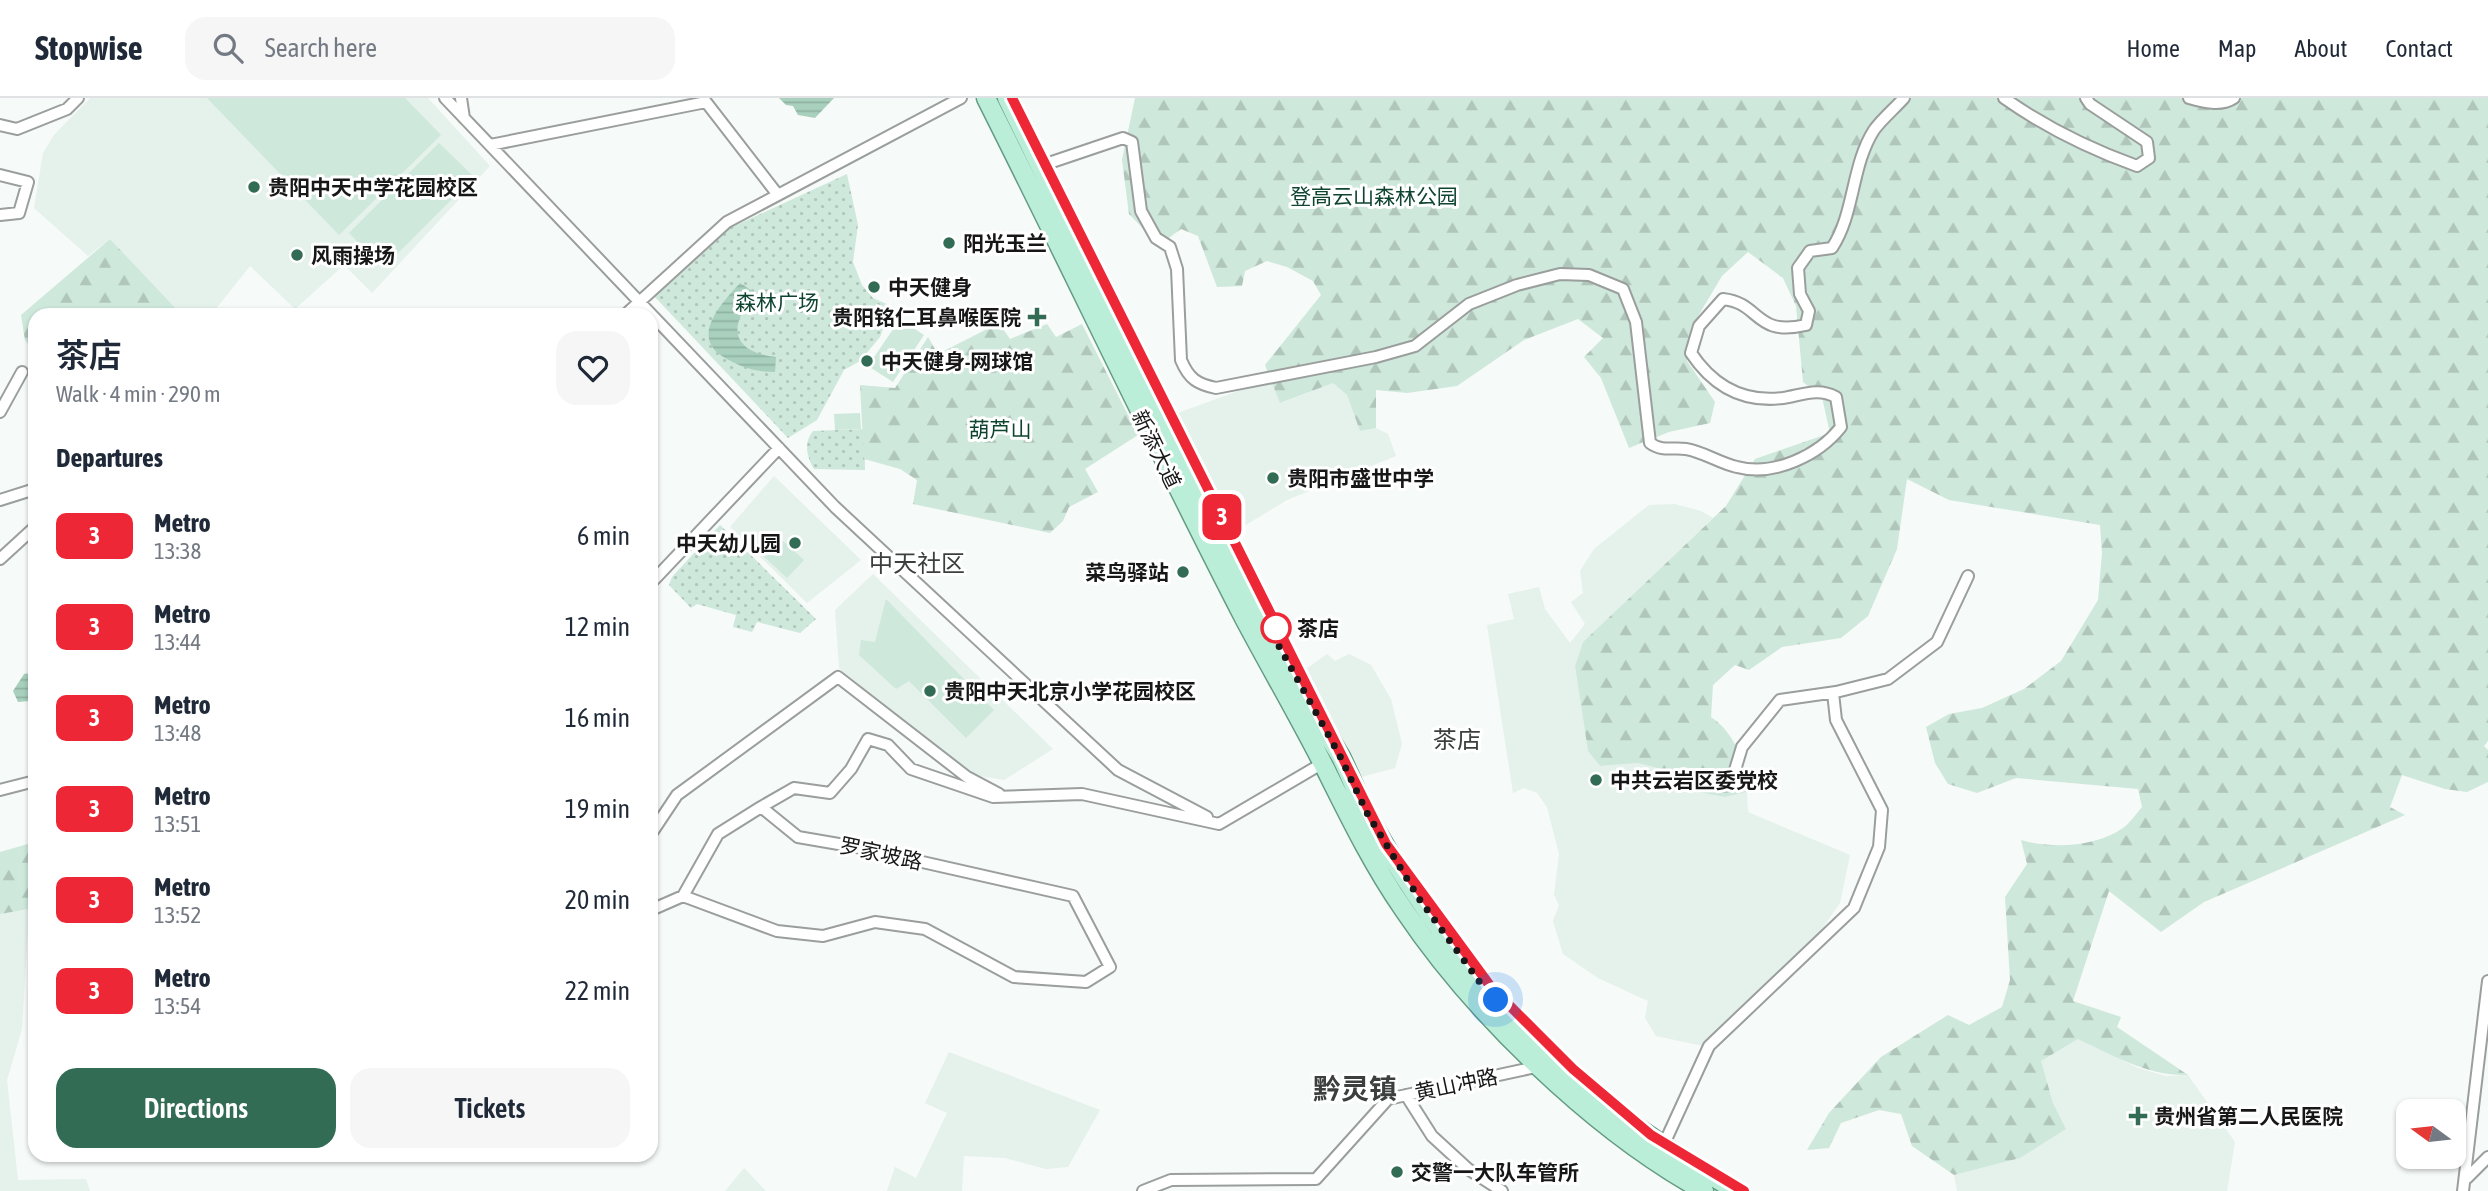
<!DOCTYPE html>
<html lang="en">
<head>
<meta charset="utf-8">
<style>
	:root { --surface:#fff; --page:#f6f6f7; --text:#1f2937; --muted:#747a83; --line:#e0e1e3; --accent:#326c55 }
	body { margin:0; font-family:"Asap Condensed","Noto Sans SC",sans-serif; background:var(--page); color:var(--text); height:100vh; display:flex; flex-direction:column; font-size:26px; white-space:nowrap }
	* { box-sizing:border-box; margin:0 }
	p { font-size:23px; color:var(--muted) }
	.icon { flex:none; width:38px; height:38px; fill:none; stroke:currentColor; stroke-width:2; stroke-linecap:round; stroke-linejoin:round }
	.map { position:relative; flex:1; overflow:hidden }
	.side { position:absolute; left:28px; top:210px; width:630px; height:854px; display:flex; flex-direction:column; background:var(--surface); border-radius:21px; box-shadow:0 2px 5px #0004 }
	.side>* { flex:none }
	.badge { padding:0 14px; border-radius:10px; font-size:24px; line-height:46px }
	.needle { width:46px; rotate:285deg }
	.fabs { position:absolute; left:2396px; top:1001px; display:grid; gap:14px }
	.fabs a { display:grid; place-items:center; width:70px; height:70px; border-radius:14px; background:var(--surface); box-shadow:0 2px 5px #0004; font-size:35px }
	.you { position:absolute; width:35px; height:35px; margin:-18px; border:5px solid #fff; border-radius:50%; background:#1a73e8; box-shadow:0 0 0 10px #1a73e833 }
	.map>.badge { position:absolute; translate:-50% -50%; box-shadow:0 0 0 4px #fff }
	h2 { padding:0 28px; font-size:26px; line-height:63px }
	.round { display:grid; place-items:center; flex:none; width:74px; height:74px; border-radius:21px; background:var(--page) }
	.head { display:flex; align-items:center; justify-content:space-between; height:119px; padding:0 28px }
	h1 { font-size:33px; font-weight:600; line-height:52px }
	.primary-button { display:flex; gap:14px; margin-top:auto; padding:14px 28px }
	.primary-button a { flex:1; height:80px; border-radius:21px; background:var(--accent); color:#fff; font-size:28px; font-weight:600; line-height:80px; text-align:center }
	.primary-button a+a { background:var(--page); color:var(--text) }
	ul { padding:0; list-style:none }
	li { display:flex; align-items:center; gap:21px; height:91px; padding:0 28px }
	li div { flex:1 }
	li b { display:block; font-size:26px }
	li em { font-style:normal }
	li .badge { min-width:77px; font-weight:700; text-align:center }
	header { display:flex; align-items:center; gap:42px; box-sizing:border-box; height:98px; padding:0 35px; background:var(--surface); border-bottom:2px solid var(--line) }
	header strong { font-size:33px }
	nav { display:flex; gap:38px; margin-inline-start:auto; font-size:24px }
	.search { width:490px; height:63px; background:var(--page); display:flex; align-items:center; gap:18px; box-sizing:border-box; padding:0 24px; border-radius:21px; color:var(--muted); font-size:26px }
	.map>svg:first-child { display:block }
	.built { fill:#e5f1eb }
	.grass { fill:url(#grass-dots) }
	.forest { fill:url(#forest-firs) }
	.garden { fill:#cee8db }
	.water { fill:url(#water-rules) }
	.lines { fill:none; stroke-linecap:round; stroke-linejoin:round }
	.minor-casing { stroke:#9a9e9c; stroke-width:14 }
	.primary-casing { stroke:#649b83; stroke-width:21 }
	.minor { stroke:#fff; stroke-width:10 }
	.primary { stroke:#bbeed8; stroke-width:18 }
	.line-casing { stroke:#fff; stroke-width:16 }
	.line { stroke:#ee2737; stroke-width:10 }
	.walk { stroke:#161716; stroke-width:7; stroke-dasharray:0 12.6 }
	.poi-dot { fill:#326c55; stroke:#fff; stroke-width:2.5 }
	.stop-dot { fill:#fff; stroke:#ee2737; stroke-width:3.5 }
	.labels { text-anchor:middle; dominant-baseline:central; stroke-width:6; stroke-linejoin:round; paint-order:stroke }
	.poi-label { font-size:21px; font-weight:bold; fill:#161716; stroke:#fff; text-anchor:start }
	.park-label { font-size:21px; fill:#0f4431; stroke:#fff }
	.street-label { font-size:21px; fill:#161716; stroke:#fff }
	.stop-label { font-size:21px; font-weight:bold; fill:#161716; stroke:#fff; text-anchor:start }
	.quarter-label { font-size:24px; fill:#3c3f3e; stroke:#fff }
	.district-label { font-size:28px; font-weight:bold; fill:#3c3f3e; stroke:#fff }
</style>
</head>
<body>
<header>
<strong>Stopwise</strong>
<div class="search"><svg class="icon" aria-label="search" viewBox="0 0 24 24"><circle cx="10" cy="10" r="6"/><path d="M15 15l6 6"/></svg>Search here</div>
<nav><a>Home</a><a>Map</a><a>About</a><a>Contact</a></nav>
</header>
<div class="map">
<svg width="2488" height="1093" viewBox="0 0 2488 1093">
	<defs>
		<pattern id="grass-dots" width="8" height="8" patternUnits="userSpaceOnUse" patternTransform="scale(1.75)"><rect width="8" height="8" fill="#cee8db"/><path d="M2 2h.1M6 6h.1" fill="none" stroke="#b0c6bb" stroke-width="1.8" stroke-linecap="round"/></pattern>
		<pattern id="forest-firs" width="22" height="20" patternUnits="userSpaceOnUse" patternTransform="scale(1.75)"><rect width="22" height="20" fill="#cee8db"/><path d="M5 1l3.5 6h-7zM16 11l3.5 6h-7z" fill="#b0c6bb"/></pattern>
		<pattern id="water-rules" width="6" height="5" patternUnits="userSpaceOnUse" patternTransform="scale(1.75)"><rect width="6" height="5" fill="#a8d0bd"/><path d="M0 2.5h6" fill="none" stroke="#90b2a2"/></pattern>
	</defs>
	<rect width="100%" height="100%" fill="#f6faf8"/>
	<path class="built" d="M 90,0 L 428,0 L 490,68 L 372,195 L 344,167 L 295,211 L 250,168 L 211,217 L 182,217 L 110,141 L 88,158 L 34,110 L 43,55 L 54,37 Z
		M 1271,281 L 1281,305 L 1333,285 L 1347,297 L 1360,333 L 1376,330 L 1388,336 L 1396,358 L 1287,402 L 1231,436 L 1175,316 Z
		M 774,378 L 861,462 L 807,505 L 730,429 Z
		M 1675,406 L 1701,413 L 1713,420 L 1583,544 L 1575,568 L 1588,653 L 1600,668 L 1638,665 L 1672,674 L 1692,693 L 1725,699 L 1747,694 L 1748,714 L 1850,757 L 1840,805 L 1810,848 L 1703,948 L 1656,938 L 1645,920 L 1648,903 L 1598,880 L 1563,856 L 1553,823 L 1559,807 L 1554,797 L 1559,756 L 1547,709 L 1537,695 L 1524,690 L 1513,695 L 1487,527 L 1514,521 L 1508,496 L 1539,489 L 1545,511 L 1570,545 L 1585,526 L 1571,504 L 1583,495 L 1580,473 L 1594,451 L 1649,407 Z
		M 873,476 L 1053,651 L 1004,682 L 968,676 L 839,570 L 835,512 Z
		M 1327,556 L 1335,563 L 1349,556 L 1371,567 L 1391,601 L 1402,646 L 1395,670 L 1361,679 L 1302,574 Z
		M 29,811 L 22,931 L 7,982 L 18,1082 L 86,1081 L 90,1093 L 0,1093 L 0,816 Z
		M 2079,940 L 2138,970 L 2166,978 L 2188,977 L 2235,1044 L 2227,1093 L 1957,1093 L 1954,1077 L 2020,1060 L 2066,1031 L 2053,1005 L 2041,963 Z
		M 949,954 L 1100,1012 L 1068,1069 L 1046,1071 L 1005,1060 L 964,1058 L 962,1093 L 887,1093 L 895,1069 L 916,1080 L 947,1015 L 925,1005 Z
		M 744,1070 L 766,1093 L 725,1093 Z"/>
	<path class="grass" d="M 847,76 L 858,127 L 853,164 L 862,187 L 873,200 L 891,208 L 880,239 L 860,263 L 844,272 L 817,322 L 788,340 L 654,198 L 730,130 Z
		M 864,331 L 865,372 L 814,371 C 807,359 803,345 813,333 Z
		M 720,427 L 816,521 L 800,535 L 757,524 L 752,534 L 733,529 L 736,517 L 697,506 L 691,510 L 669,487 L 672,479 Z"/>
	<path class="forest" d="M 1135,0 L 2488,0 L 2488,643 L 2484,648 L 2488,652 L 2488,684 L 2467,694 L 2445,691 L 2402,677 L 2390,709 L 2405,717 L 2204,804 L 2161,834 L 2109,793 L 2073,903 L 2121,919 L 2117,929 L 2188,977 C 2147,978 2115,958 2078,941 L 2041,963 L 2053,1005 L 2066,1031 L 2020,1060 L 1954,1077 L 1912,1048 L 1901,1016 L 1879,1012 L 1841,1025 L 1829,1050 L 1807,1052 L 1829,1015 L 1881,959 L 1948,917 L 1969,927 L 2002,909 L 2010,882 L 2005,799 L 2027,766 L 2021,742 C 2051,751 2096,749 2123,730 C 2130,725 2136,716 2142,709 L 2138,691 L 2016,680 L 1977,695 L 1948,686 L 1935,665 L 1926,629 L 1949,616 L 1982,610 L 2024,591 L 2061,563 L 2098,502 L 2102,455 L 2100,427 L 1949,402 L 1907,381 L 1897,451 L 1868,518 L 1841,540 L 1782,549 L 1749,572 L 1735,567 L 1713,587 L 1711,619 C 1736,636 1745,665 1747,694 L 1725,699 L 1692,693 L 1672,674 L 1638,665 L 1600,668 L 1588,653 L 1575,568 L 1583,544 L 1726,408 L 1755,361 L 1830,335 L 1822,299 L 1803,284 L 1796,208 L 1783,180 L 1748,154 L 1722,178 L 1691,230 L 1687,263 L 1715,304 L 1710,325 L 1669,334 L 1629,350 L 1601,280 L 1584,259 L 1603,240 L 1578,221 L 1524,242 L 1457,288 L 1407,295 L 1376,292 L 1376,330 L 1360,333 L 1347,297 L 1333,285 L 1280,305 L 1265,267 L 1321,197 L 1313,183 L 1287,169 L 1267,163 L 1245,173 L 1242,188 L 1217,189 L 1198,138 L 1181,131 L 1159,147 L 1129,116 L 1122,62 Z
		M 110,141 L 182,217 L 35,217 L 35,256 L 25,242 L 21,217 Z
		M 999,225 L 1010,241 L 1047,226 L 1056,239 L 1082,226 L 1138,337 L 1085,371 L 1098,394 L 1069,409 L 1063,423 L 1050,435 L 913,406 L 917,382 L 900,371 L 864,361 L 860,287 L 895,290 L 928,239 L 938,256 Z
		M 35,744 L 35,815 L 29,811 L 0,816 L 0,754 Z"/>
	<path class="garden" d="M 207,0 L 405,0 L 441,37 L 339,137 Z
		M 439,45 L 474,79 L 383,170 L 349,135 Z
		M 900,221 L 924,237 L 893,284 L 868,268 Z
		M 860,315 L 861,331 L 835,332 L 834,316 Z
		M 773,434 L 804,462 L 787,480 L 757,452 Z
		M 886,501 L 994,612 L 966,640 L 909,583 L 896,591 L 859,557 L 861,542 L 875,544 Z"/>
	<path class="water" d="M 779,0 L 834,0 L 815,20 L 798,17 L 793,8 L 786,7 Z
		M 740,185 L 757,196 C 727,226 730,254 776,259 L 775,274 C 757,274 743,270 727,261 C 688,241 720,207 740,185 Z
		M 35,574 L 35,615 L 29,603 L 18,604 L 13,593 L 24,576 Z"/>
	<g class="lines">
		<defs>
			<path id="minor" d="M 445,0 L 835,409 L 1118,672 L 1207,719
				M 461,0 L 464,20
				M 2004,0 C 2045,29 2090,51 2137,68 L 2149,60 L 2147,44 L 2090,6 L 2086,0
				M 2189,0 C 2203,4 2221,9 2234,0
				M 0,27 L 17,31 L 67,11 L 78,0
				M 490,47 L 706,4 L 778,97
				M 1040,68 L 1123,40 L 1132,44 L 1141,113 L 1156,140 L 1170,149 L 1177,171 L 1181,262 C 1189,281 1197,286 1216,290 L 1376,259 L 1415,248 L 1469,206 L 1517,187 L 1560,176 L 1589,177 L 1623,191 L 1636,224 L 1650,345 C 1662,354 1673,349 1686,351 C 1704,354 1719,365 1737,369 C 1774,379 1819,357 1841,329 L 1836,299 C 1818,289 1802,297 1783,300 C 1743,305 1713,288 1691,255 L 1699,228 L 1723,201 C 1761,205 1754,239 1806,227 L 1809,213 L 1800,196 L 1798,170 L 1810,153 L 1832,150 C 1855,115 1851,68 1874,32 C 1882,21 1895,10 1904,0
				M 0,77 L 28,84 L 19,115 L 0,117
				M 625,217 L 727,124 L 961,0
				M 0,314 L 22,274
				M 0,402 L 35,391
				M 0,461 L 35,429
				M 651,485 L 779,350
				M 1735,672 L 1742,649 L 1780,602 L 1836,594 L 1888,581 L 1937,544 L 1968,478
				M 0,692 L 35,683
				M 651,736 L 677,697 L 838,579 L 967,679 L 999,696
				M 683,798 L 718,736 L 761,709
				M 651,812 L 683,798 L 777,833 L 823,838 L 875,824 L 925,831 L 1014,879 L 1086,884 L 1110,869 L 1073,798 L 856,749 L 798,739 L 761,709 L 794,690 L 830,695 L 851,671 L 868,641 L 888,647 L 911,671 L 993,699 L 1082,696 L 1219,726 L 1323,665
				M 1406,997 L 1432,1038 L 1468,1071 L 1502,1093
				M 1664,1046 L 1709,948 L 1854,810 L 1879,749 L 1882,712 L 1836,622 L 1833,595
				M 2467,1080 L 2488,1059
				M 1143,1093 L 1171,1082 L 1316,1081 L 1388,1001 L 1540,968
				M 2463,1093 L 2488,883"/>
			<path id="primary" d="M 986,0 C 1073,173 1155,348 1244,520 C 1270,569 1298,617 1323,666 C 1348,716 1372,766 1404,812 C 1474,916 1593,1032 1704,1093
				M 1007,0 C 1105,201 1200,405 1306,602 C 1317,621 1330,640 1341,659 C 1350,677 1357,696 1366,714 C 1397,772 1437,830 1478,882 C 1546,968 1643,1039 1737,1093"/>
		</defs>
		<use href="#minor" class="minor-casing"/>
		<use href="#primary" class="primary-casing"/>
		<use href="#minor" class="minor"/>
		<use href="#primary" class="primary"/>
	</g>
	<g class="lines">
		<defs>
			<path id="line" d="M 1012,0 L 1386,746 L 1491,889 L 1573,971 L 1651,1037 L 1744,1093"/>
		</defs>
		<use href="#line" class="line-casing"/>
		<use href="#line" class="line"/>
		<path class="walk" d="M 1276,530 L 1270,532 L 1340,658 L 1367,715 L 1420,802 L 1479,883 L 1496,902"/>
	</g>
	<g class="poi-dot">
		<circle cx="254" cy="89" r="7"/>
		<circle cx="949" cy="145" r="7"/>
		<circle cx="297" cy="157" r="7"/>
		<circle cx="874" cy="189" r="7"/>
		<path d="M1033.5 208.5h7v7h7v7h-7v7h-7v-7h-7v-7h7z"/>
		<circle cx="867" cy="263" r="7"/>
		<circle cx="1273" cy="380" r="7"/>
		<circle cx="795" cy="445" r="7"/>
		<circle cx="1183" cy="474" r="7"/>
		<circle cx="930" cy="593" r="7"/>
		<circle cx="1596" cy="682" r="7"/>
		<path d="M2134.5 1007.5h7v7h7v7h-7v7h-7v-7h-7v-7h7z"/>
		<circle cx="1397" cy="1074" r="7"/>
	</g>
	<circle class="stop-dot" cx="1276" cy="530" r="14"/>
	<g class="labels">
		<g class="poi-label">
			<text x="268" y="89">贵阳中天中学花园校区</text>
			<text x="963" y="145">阳光玉兰</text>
			<text x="311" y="157">风雨操场</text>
			<text x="888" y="189">中天健身</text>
			<text x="1021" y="219" text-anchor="end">贵阳铭仁耳鼻喉医院</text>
			<text x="881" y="263">中天健身-网球馆</text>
			<text x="1287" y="380">贵阳市盛世中学</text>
			<text x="781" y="445" text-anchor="end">中天幼儿园</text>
			<text x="1169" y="474" text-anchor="end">菜鸟驿站</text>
			<text x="944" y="593">贵阳中天北京小学花园校区</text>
			<text x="1610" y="682">中共云岩区委党校</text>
			<text x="2154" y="1018">贵州省第二人民医院</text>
			<text x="1411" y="1074">交警一大队车管所</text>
		</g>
		<g class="park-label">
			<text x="1374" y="98">登高云山森林公园</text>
			<text x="777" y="204">森林广场</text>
			<text x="1000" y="331">葫芦山</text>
		</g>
		<g class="street-label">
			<text transform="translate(1157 351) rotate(64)">新添大道</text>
			<text transform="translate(881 755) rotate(12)">罗家坡路</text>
			<text transform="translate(1456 986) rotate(-12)">黄山冲路</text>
		</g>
		<g class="stop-label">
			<text x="1297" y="530">茶店</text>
		</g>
		<g class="quarter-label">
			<text x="917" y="465">中天社区</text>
			<text x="1457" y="641">茶店</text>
		</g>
		<g class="district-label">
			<text x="1355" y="991">黔灵镇</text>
		</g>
	</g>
</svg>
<div class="fabs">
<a><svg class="needle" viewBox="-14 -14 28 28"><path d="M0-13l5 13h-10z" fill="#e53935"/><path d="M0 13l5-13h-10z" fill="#747a83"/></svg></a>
</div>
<div class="you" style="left:1496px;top:902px"></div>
<b class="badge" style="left:1222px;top:419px;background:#ee2737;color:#fff">3</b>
<section class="side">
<div class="head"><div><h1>茶店</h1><p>Walk · 4 min · 290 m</p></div><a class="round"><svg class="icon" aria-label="heart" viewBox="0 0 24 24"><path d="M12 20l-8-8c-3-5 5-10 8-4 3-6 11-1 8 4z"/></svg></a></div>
<h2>Departures</h2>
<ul>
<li><span class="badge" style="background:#ee2737;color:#fff">3</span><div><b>Metro</b><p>13:38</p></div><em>6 min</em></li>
<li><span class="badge" style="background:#ee2737;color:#fff">3</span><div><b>Metro</b><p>13:44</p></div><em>12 min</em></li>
<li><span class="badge" style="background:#ee2737;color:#fff">3</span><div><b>Metro</b><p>13:48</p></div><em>16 min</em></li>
<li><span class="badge" style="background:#ee2737;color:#fff">3</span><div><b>Metro</b><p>13:51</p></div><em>19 min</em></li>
<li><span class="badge" style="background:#ee2737;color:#fff">3</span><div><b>Metro</b><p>13:52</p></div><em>20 min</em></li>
<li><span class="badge" style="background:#ee2737;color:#fff">3</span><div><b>Metro</b><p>13:54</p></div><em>22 min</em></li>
</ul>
<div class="primary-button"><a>Directions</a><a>Tickets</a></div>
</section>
</div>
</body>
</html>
